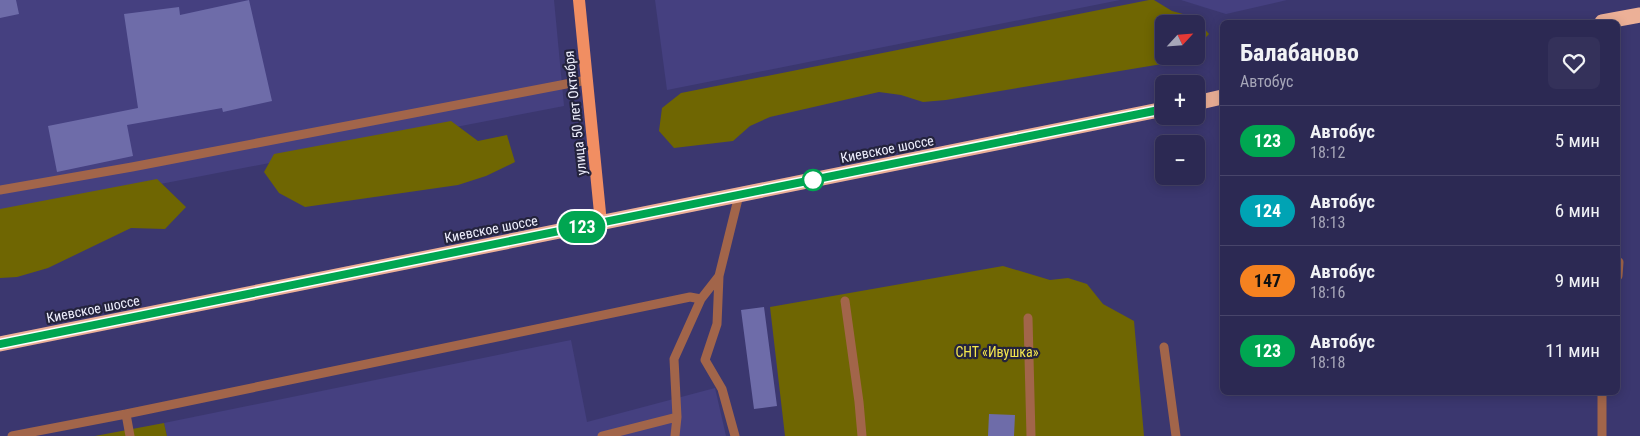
<!DOCTYPE html>
<html lang="ru">
<head>
<meta charset="utf-8">
<style>
	:root { --surface:#2c2953; --page:#34315a; --text:#f1f3f6; --muted:#a6a6b8; --line:#48456a }
	body { margin:0; font-family:"Roboto Condensed",sans-serif; background:var(--page); color:var(--text); height:100vh; display:flex; flex-direction:column; font-size:19px; white-space:nowrap }
	* { box-sizing:border-box; margin:0 }
	p { font-size:16px; color:var(--muted) }
	.icon { flex:none; width:28px; height:28px; fill:none; stroke:currentColor; stroke-width:2; stroke-linecap:round; stroke-linejoin:round }
	.map { position:relative; flex:1; overflow:hidden }
	.drawer { position:absolute; left:1220px; top:20px; width:400px; height:375px; display:flex; flex-direction:column; background:var(--surface); border-radius:8px; box-shadow:0 2px 12px #0003,0 0 0 1px var(--line) }
	.drawer>* { flex:none }
	.badge { padding:0 10px; border-radius:16px; font-size:18px; line-height:32px }
	.needle { width:32px; rotate:64deg }
	.tools { position:absolute; left:1155px; top:15px; display:grid; gap:10px }
	.tools a { display:grid; place-items:center; width:50px; height:50px; border-radius:8px; background:var(--surface); box-shadow:0 2px 12px #0003,0 0 0 1px var(--line); font-size:25px }
	.map>.badge { position:absolute; translate:-50% -50%; box-shadow:0 0 0 2px #fff }
	.round { display:grid; place-items:center; flex:none; width:52px; height:52px; border-radius:8px; background:var(--page) }
	.overview { display:flex; align-items:center; justify-content:space-between; height:85px; padding:0 20px }
	h1 { font-size:24px; font-weight:700; line-height:38px }
	ul { padding:0; list-style:none }
	li { display:flex; align-items:center; gap:15px; height:70px; padding:0 20px; border-top:1px solid var(--line) }
	li div { flex:1 }
	li b { display:block; font-size:19px }
	li em { font-style:normal }
	li .badge { min-width:55px; font-weight:700; text-align:center }
	.map>svg:first-child { display:block }
	.built { fill:#454080 }
	.green { fill:#6f6602 }
	.building { fill:#6e6ca9 }
	.lines { fill:none; stroke-linecap:round; stroke-linejoin:round }
	.lane { stroke:#a2654a; stroke-width:9 }
	.primary { stroke:#f18e62; stroke-width:12 }
	.highway { stroke:#ecb097; stroke-width:15 }
	.line-casing { stroke:#fff; stroke-width:11 }
	.line { stroke:#00a651; stroke-width:8 }
	.stop-dot { fill:#fff; stroke:#00a651; stroke-width:2.5 }
	.labels { text-anchor:middle; dominant-baseline:central; stroke-width:4.5; stroke-linejoin:round; paint-order:stroke }
	.street-label { font-size:14px; fill:#eeeffd; stroke:#24233d }
	.park-label { font-size:14px; fill:#f5e74e; stroke:#24233d }
</style>
</head>
<body>
<div class="map">
<svg width="1640" height="436" viewBox="0 0 1640 436">
	<rect width="100%" height="100%" fill="#3b376f"/>
	<path class="built" d="M 0,0 L 554,0 L 564,106 L 0,215 Z
		M 655,0 L 1120,0 L 667,90 Z
		M 1181,0 L 1287,0 L 1226,14 Z
		M 571,340 L 587,422 L 715,388 L 726,436 L 167,436 L 164,423 Z"/>
	<path class="green" d="M 1149,0 L 1154,0 L 1172,11 L 1194,17 L 1209,34 L 1196,48 L 1196,24 L 1164,24 L 1164,56 L 1185,56 L 1174,62 L 946,100 L 923,102 L 901,95 L 879,92 L 770,117 L 750,126 L 733,141 L 674,148 L 659,131 L 662,108 L 681,93 Z
		M 451,121 L 478,141 L 507,135 L 515,162 L 486,176 L 458,185 L 305,207 L 279,193 L 264,172 L 274,154 Z
		M 157,179 L 186,207 L 165,229 L 131,228 L 48,268 L 17,277 L 0,278 L 0,209 Z
		M 1003,266 L 1050,280 L 1068,278 L 1087,284 L 1103,304 L 1134,321 L 1144,436 L 785,436 L 770,307 Z
		M 164,423 L 167,436 L 95,436 Z"/>
	<path class="building" d="M 0,0 L 16,0 L 19,14 L 0,18 Z
		M 249,0 L 272,101 L 223,112 L 222,108 L 127,125 L 133,156 L 57,172 L 48,126 L 138,108 L 124,14 L 179,7 L 180,15 Z
		M 764,307 L 777,406 L 754,409 L 741,310 Z
		M 989,414 L 1015,415 L 1014,436 L 988,436 Z"/>
	<g class="lines">
		<path class="lane" d="M 0,190 L 132,167 L 587,80
			M 1618,262 L 1619,262 L 1618,276
			M 719,276 L 717,324 L 705,360 L 722,389 L 735,436
			M 845,301 L 859,402 L 862,436
			M 1028,318 L 1031,436
			M 1164,347 L 1176,436
			M 126,414 L 690,297 L 701,299
			M 12,436 L 126,414 L 130,436
			M 602,436 L 677,417
			M 675,436 L 677,417 L 674,359 L 701,299 L 719,276 L 739,195
			M 1602,436 L 1602,392"/>
		<path class="primary" d="M 579,0 L 601,223"/>
		<path class="highway" d="M 1602,22 L 1640,15
			M 1196,103 L 1222,97
			M 0,344 L 1164,109"/>
	</g>
	<g class="lines">
		<defs>
			<path id="line" d="M 0,344 L 1164,109"/>
		</defs>
		<use href="#line" class="line-casing"/>
		<use href="#line" class="line"/>
	</g>
	<circle class="stop-dot" cx="813" cy="180" r="10"/>
	<g class="labels">
		<g class="street-label">
			<text transform="translate(575 113) rotate(-96)">улица 50 лет Октября</text>
			<text transform="translate(887 149) rotate(-11)">Киевское шоссе</text>
			<text transform="translate(491 229) rotate(-11)">Киевское шоссе</text>
			<text transform="translate(93 309) rotate(-11)">Киевское шоссе</text>
		</g>
		<g class="park-label">
			<text x="997" y="352">СНТ «Ивушка»</text>
		</g>
	</g>
</svg>
<div class="tools">
<a><svg class="needle" viewBox="-14 -14 28 28"><path d="M0-13l5 13h-10z" fill="#e53935"/><path d="M0 13l5-13h-10z" fill="#a6a6b8"/></svg></a>
<a>+</a>
<a>−</a>
</div>
<b class="badge" style="left:582px;top:227px;background:#00a651;color:#fff">123</b>
<section class="drawer">
<div class="overview"><div><h1>Балабаново</h1><p>Автобус</p></div><a class="round"><svg class="icon" aria-label="heart" viewBox="0 0 24 24"><path d="M12 20l-8-8c-3-5 5-10 8-4 3-6 11-1 8 4z"/></svg></a></div>
<ul>
<li><span class="badge" style="background:#00a651;color:#fff">123</span><div><b>Автобус</b><p>18:12</p></div><em>5 мин</em></li>
<li><span class="badge" style="background:#00a3b4;color:#fff">124</span><div><b>Автобус</b><p>18:13</p></div><em>6 мин</em></li>
<li><span class="badge" style="background:#f58220;color:#111">147</span><div><b>Автобус</b><p>18:16</p></div><em>9 мин</em></li>
<li><span class="badge" style="background:#00a651;color:#fff">123</span><div><b>Автобус</b><p>18:18</p></div><em>11 мин</em></li>
</ul>
</section>
</div>
</body>
</html>
